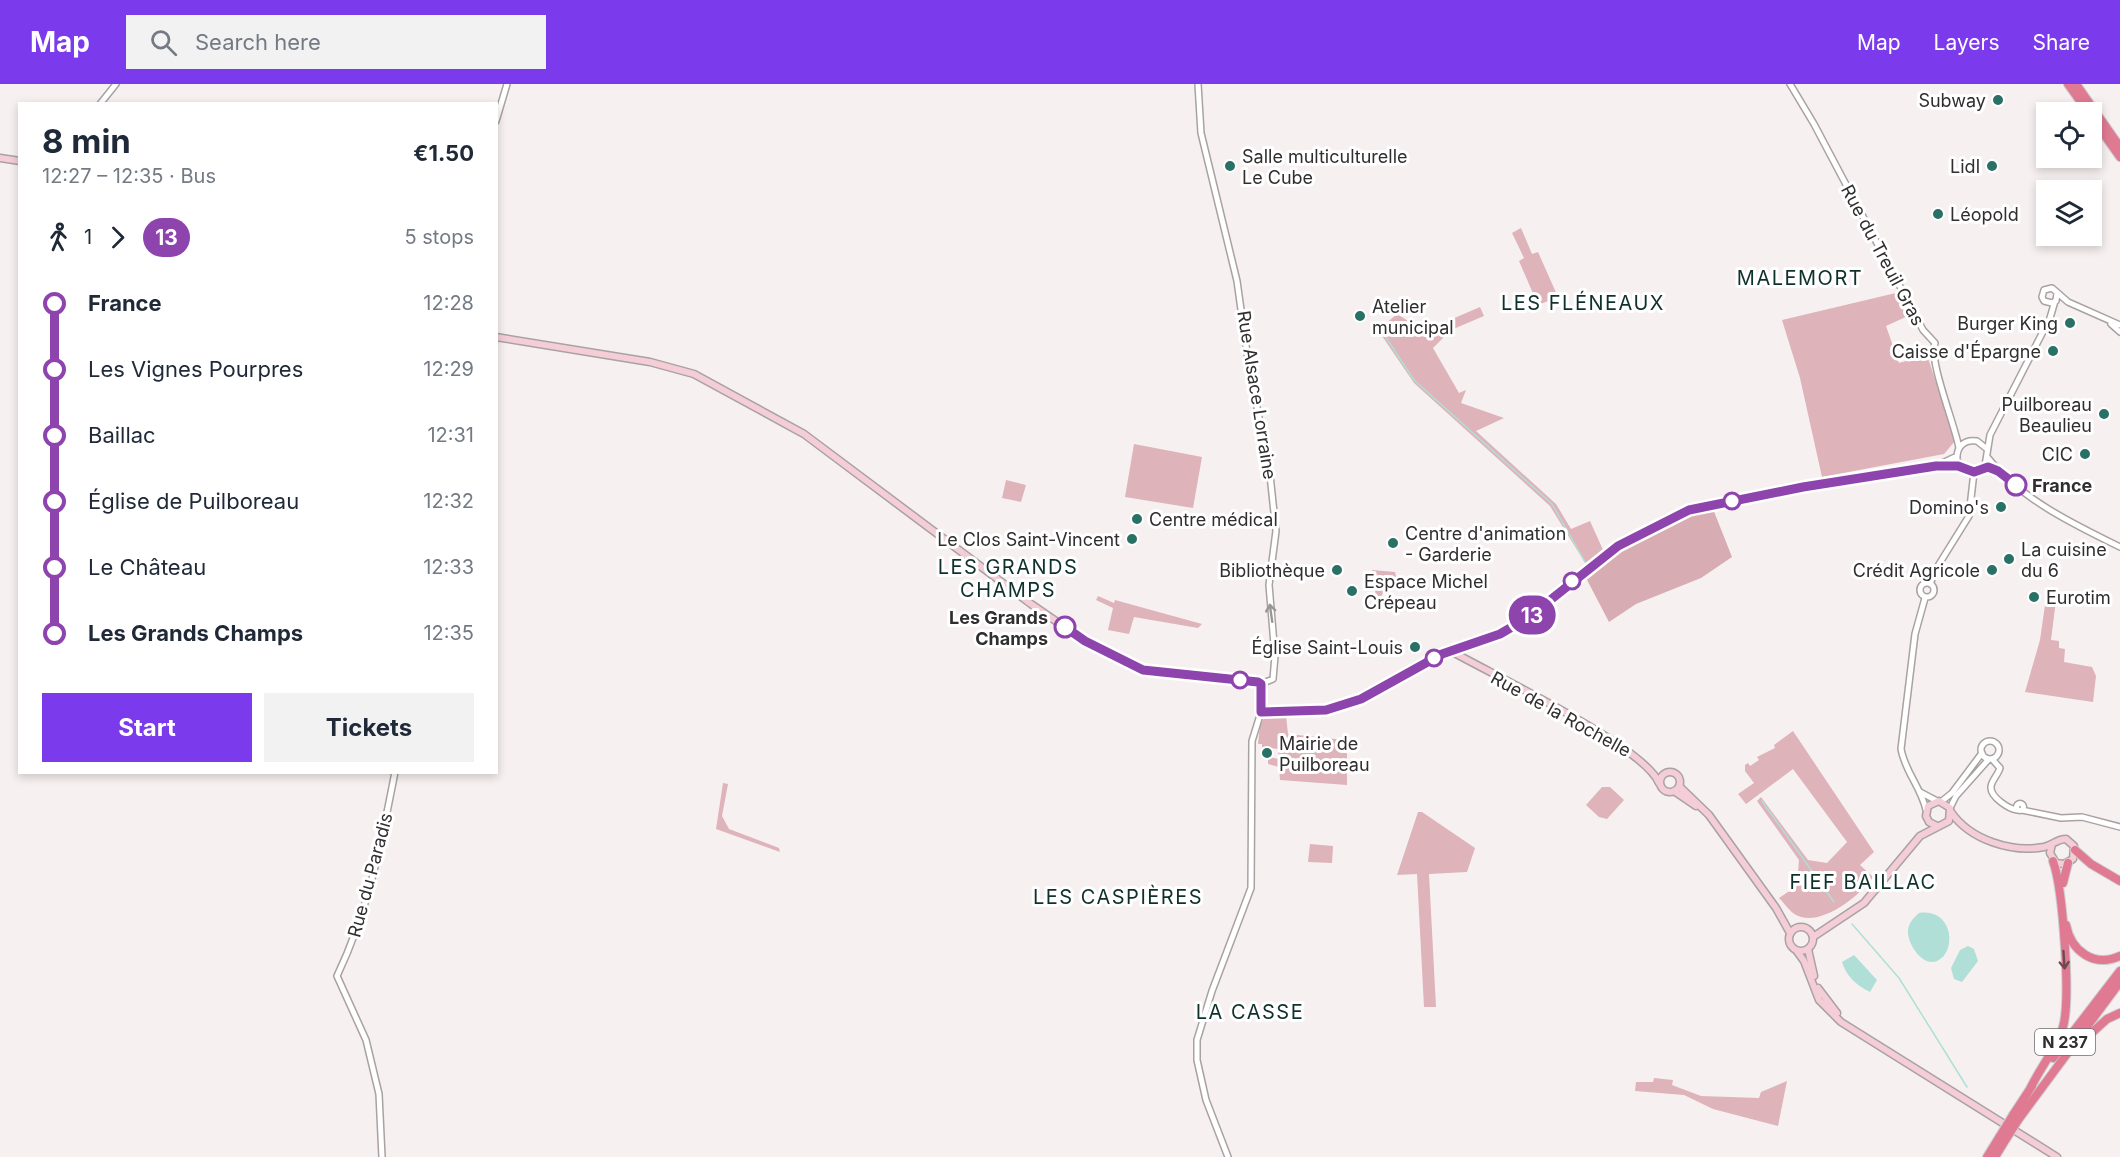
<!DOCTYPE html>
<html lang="en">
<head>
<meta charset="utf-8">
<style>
	:root { --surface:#fff; --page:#f2f2f3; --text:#1f2937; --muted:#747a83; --accent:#7c3aed }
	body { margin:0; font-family:Inter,sans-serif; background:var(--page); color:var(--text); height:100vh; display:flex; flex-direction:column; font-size:22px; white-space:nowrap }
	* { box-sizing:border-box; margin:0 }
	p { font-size:20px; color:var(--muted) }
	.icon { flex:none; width:33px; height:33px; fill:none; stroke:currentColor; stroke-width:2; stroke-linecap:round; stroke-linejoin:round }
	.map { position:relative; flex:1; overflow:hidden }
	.side { position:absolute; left:18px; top:18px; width:480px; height:672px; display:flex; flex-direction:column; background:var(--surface); border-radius:0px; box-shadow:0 3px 9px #0003 }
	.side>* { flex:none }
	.badge { padding:0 12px; border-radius:20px; font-size:21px; line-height:39px }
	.buttons { position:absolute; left:2036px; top:18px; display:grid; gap:12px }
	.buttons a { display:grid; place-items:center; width:66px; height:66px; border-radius:0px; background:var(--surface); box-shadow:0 3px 9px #0003; font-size:30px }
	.map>.badge { position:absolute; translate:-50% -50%; box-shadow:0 0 0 3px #fff }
	.legs { display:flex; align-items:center; gap:9px; height:66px; padding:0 24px; font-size:20px }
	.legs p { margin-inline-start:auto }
	.summary { display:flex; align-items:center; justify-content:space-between; height:102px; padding:0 24px }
	h1 { font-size:33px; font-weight:700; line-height:45px }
	.action { display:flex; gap:12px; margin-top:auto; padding:12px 24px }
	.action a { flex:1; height:69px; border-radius:0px; background:var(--accent); color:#fff; font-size:24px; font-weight:700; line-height:69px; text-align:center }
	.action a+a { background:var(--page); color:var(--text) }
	ul { padding:0 24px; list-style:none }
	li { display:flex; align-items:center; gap:21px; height:66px; font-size:22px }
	li i { display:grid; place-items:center; width:9px; height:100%; margin:0 8px; background:currentColor }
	li i::after { content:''; width:15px; height:15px; margin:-8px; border:4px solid; border-radius:50%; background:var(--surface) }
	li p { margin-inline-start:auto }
	li:first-child i { background:linear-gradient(#0000 50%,currentColor 0) }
	li:last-child i { background:linear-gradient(currentColor 50%,#0000 0) }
	header { display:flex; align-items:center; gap:36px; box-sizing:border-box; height:84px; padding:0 30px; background:var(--accent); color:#fff }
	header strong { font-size:28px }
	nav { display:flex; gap:33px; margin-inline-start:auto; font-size:21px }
	.search { width:420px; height:54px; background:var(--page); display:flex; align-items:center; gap:15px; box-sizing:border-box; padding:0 21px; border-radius:0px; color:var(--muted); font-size:22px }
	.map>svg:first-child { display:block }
	.green { fill:#deb3b9 }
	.forest { fill:#d8acb3 }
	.water { fill:#afdfd6 }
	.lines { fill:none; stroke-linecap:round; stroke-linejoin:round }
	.stream { stroke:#afdfd6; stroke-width:1.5 }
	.tertiary-casing { stroke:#a9a2a3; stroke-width:8 }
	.secondary-casing { stroke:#a9a2a3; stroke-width:9 }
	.trunk-casing { stroke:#cdcdcd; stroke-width:10 }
	.tertiary { stroke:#fff; stroke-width:5 }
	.secondary { stroke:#f4cdd6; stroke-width:6 }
	.trunk { stroke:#e07a93; stroke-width:8 }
	.trunk-bridge-casing { stroke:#cdcdcd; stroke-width:10; stroke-linecap:butt }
	.trunk-bridge { stroke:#e07a93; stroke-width:8 }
	.oneway { stroke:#989696 }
	.oneway2 { stroke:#6e4951 }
	.line-1-casing { stroke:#fff; stroke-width:14 }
	.line-1 { stroke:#8e44ad; stroke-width:9 }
	.poi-dot { fill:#297065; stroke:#fff; stroke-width:2 }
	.stop-1-dot { fill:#fff; stroke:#8e44ad; stroke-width:3 }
	.labels { text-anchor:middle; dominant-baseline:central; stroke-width:6; stroke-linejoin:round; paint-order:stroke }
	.shield { fill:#fff; stroke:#6e6d6d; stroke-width:1.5 }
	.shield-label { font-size:16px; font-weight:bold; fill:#302e2e }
	.poi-label { font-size:18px; fill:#302e2e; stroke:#fff; text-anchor:end }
	.street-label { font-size:18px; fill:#302e2e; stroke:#fff }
	.stop-label { font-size:18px; font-weight:bold; fill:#302e2e; stroke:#fff; text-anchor:start }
	.neighbourhood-label { font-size:20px; letter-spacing:1.5px; fill:#0f312c; stroke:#fff }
</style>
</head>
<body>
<header>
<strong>Map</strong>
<div class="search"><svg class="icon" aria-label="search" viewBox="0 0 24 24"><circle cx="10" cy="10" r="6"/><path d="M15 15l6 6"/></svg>Search here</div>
<nav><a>Map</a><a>Layers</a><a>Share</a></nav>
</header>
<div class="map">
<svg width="2120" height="1073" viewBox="0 0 2120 1073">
	<rect width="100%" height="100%" fill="#f7f0f1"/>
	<path class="green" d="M 1521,144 L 1532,170 L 1538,168 L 1558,213 L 1538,221 L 1519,177 L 1524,174 L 1512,149 Z
		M 1900,208 L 1910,231 L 1886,242 L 1899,279 L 1927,271 L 1955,357 L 1944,370 L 1822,393 L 1800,294 L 1782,236 Z
		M 1480,223 L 1484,232 L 1451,246 L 1433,264 L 1459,309 L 1466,306 L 1461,319 L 1504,334 L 1476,347 L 1556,420 L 1571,445 L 1590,437 L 1604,468 L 1587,482 L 1550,422 L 1414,299 L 1378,246 L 1397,230 L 1416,242 L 1422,248 Z
		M 1134,360 L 1202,373 L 1193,424 L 1125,413 Z
		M 1006,396 L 1026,401 L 1021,418 L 1002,414 Z
		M 1372,486 L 1395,488 L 1398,501 L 1386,504 L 1377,519 Z
		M 2047,507 L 2057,508 L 2051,556 L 2059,557 L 2059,564 L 2065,565 L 2064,578 L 2092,583 L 2096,592 L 2093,618 L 2025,608 L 2040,556 Z
		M 1098,512 L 1114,519 L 1115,516 L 1202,540 L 1198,544 L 1134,533 L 1129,550 L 1108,546 L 1113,524 L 1096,516 Z
		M 1266,631 L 1286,631 L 1288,650 L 1345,656 L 1347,658 L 1347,701 L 1280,696 L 1279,683 L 1268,680 L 1268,673 L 1279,675 L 1278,665 L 1262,663 L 1262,660 L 1258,660 L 1260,641 Z
		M 1793,647 L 1874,768 L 1860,781 L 1873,793 C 1860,812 1820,844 1796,831 C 1790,828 1784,819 1779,814 L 1797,802 L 1799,776 L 1757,717 L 1761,713 L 1808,776 L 1827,779 L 1847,758 L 1793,685 L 1746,720 L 1738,710 L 1754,699 L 1745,687 L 1745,681 L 1748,679 L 1750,682 L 1759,676 L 1757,673 L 1775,664 L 1774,661 Z
		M 723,699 L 728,700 L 722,732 L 729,745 L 779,764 L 780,768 L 716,745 Z
		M 1602,703 L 1610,703 L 1624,716 L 1607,735 L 1599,733 L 1586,721 Z
		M 1418,728 L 1422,728 L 1475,764 L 1467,788 L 1429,790 L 1436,923 L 1424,923 L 1417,790 L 1397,791 Z
		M 1310,760 L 1333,762 L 1332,779 L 1308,778 Z
		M 1654,994 L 1673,996 L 1672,1001 L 1701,1012 L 1759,1014 L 1761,1008 L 1787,997 L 1778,1042 L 1713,1025 L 1684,1011 L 1635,1007 L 1636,998 L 1653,998 Z"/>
	<path class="forest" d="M 1713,425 L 1732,473 L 1701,494 L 1636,520 L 1609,538 L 1585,492 C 1623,462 1665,433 1713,425 Z"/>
	<path class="water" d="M 1919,829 C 1954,824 1957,869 1937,877 C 1923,883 1908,861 1908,848 C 1908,840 1913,834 1919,829 Z
		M 1968,862 L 1974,865 L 1978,877 L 1962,898 L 1954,895 L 1951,884 L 1960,866 Z
		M 1854,871 L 1877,896 L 1870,908 C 1857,902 1846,892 1842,878 Z"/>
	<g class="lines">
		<path class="stream" d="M 1381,246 L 1414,296 L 1552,420 L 1588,483
			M 1762,717 L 1834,818
			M 1852,840 L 1899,894 L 1967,1003"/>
		<defs>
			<path id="tertiary" d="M 1198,0 L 1201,49 L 1237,197 L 1248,276 L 1270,391 L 1276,447 L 1269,501 L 1275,572 L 1273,595 L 1261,600
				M 1790,0 L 1814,40 L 1923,246 L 1935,259 C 1928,275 1955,341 1959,364
				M 100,20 L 116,0
				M 496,37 L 507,0
				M 2057,209 L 2056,217 L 2052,219 L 2044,217 L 2042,213 L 2044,206 L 2052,204 L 2068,218 L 2120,241
				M 2111,240 L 2120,248
				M 1987,365 L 1977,357 C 1964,355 1956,363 1957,376 C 1964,388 1975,391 1985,382 L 1990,351 L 2050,234 L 2055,217
				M 1988,374 C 2019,414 2075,441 2120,463
				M 1940,380 L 1957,372
				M1920 506a7 7 0 1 1 14 0a7 7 0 1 1-14 0Z
				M 1930,500 L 1936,485 L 1969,432 L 1974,388
				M 1925,514 L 1915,550 L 1901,665 C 1905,688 1921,703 1926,726
				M 1451,567 L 1486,556 L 1520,539 L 1618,462 L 1689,426 L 1823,399 L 1936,382 L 1961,382
				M1981 666a9 9 0 1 1 18 0a9 9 0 1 1-18 0Z
				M 1992,675 L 2000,684 C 1998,691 1991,697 1991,703 C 1990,713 2009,725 2017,726
				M 1920,708 L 1937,717
				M 1942,717 L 1952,709 L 1982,669
				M2016.5 723a3.5 3.5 0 1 1 7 0a3.5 3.5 0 1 1-7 0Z
				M 1950,724 L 1956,712 L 1989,675
				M 2022,726 L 2061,734 L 2082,733 L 2120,743
				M 382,1073 L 379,1010 L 366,956 L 337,892 C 369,825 381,760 395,688
				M 1228,1073 L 1206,1016 L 1197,976 L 1197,956 L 1212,907 L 1251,804 L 1252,657 L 1261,628"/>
			<path id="secondary" d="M 0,74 L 20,77
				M 496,253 L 650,278 L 694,290 L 804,350 L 1031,520 L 1085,557 L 1143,586 L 1256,598 L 1261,600 L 1261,628 C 1295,628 1335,630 1366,613 C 1394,598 1419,576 1451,567 C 1493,591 1644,662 1659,699
				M1660 698a10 10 0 1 1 20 0a10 10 0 1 1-20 0Z
				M 1679,702 L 1709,731 L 1776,824 L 1790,849
				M 1674,707 L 1696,722
				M 1951,728 C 1970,756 2012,769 2044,763 C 2053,761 2057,755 2066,755 L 2074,762 L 2073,775 L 2064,780 L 2056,779 L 2050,769 L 2052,760
				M1789 855a12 12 0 1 1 24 0a12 12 0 1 1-24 0Z
				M 1813,853 L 1864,819 L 1920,752 L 1949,737 L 1950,724 L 1939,717 L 1928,722 L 1926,732 L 1929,738 L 1937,742
				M 1808,865 L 1814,892
				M 1796,866 L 1804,877 L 1819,916 L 1841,938 L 2057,1073
				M 1818,904 L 1837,929"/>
			<path id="trunk" d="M 2068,0 L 2088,28
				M 2076,0 L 2120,63
				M 2091,32 L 2120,73
				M 2075,766 L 2091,780 L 2120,797
				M 2063,799 L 2068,779
				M 2066,841 C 2071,867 2094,884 2120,872
				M 2075,964 L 2107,935 L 2120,929
				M 2053,974 L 2120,887
				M 2030,1005 C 2040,984 2056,965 2063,943 C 2071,915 2063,805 2053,777
				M 2013,1031 L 2032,1002
				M 2018,1036 L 2120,898
				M 1987,1073 L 2000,1052
				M 1995,1073 L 2006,1055"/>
		</defs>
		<use href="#tertiary" class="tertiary-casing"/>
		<use href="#secondary" class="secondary-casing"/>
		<use href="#trunk" class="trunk-casing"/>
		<use href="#tertiary" class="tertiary"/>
		<use href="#secondary" class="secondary"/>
		<use href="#trunk" class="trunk"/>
		<defs>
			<path id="trunk-bridge" d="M 2000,1052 L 2013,1031
				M 2006,1055 L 2018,1036"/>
		</defs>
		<use href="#trunk-bridge" class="trunk-bridge-casing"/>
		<use href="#trunk-bridge" class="trunk-bridge"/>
	</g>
	<defs><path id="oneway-shaft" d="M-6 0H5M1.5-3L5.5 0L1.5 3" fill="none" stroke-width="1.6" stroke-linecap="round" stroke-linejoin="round" transform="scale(1.5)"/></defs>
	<use class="oneway" href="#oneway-shaft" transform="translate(1271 529) rotate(-98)"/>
	<use class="oneway2" href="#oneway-shaft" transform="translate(2064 876) rotate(86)"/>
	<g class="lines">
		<defs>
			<path id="line-1" d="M 1065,543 L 1085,557 L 1143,586 L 1258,598 L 1261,600 L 1261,628 L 1326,626 L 1361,615 L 1442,570 L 1500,550 L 1529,533 L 1618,462 L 1689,426 L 1803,403 L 1936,382 L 1958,382 L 1974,388 L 1988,383 L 1998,387 L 2016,401"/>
		</defs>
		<use href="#line-1" class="line-1-casing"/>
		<use href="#line-1" class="line-1"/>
	</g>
	<g class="poi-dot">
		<circle cx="1998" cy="16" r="6"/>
		<circle cx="1230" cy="82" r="6"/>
		<circle cx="1992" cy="82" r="6"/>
		<circle cx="1938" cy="130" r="6"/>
		<circle cx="1360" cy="232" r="6"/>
		<circle cx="2070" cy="239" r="6"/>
		<circle cx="2053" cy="267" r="6"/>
		<circle cx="2104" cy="330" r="6"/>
		<circle cx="2085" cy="370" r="6"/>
		<circle cx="2001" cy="423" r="6"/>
		<circle cx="1137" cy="435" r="6"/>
		<circle cx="1132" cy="455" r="6"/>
		<circle cx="1393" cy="459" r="6"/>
		<circle cx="2009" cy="475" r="6"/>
		<circle cx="1337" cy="486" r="6"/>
		<circle cx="1992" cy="486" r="6"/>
		<circle cx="1352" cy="507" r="6"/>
		<circle cx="2034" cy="513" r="6"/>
		<circle cx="1415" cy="563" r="6"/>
		<circle cx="1267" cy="669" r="6"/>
	</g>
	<g class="stop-1-dot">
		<circle cx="2016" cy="401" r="10"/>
		<circle cx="1732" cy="417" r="8"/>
		<circle cx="1572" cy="497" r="8"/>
		<circle cx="1065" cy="543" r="10"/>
		<circle cx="1434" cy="574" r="8"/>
		<circle cx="1240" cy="596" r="8"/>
	</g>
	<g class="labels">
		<rect class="shield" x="2035" y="945" width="60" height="26" rx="4.5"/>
		<g class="shield-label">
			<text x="2065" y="958">N 237</text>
		</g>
		<g class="poi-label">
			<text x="1986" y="16">Subway</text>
			<text x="1242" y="72" text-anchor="start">Salle multiculturelle<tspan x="1242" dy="21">Le Cube</tspan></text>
			<text x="1980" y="82">Lidl</text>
			<text x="1950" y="130" text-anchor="start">Léopold</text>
			<text x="1372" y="222" text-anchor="start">Atelier<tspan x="1372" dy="21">municipal</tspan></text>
			<text x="2058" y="239">Burger King</text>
			<text x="2041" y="267">Caisse d'Épargne</text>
			<text x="2092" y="320">Puilboreau<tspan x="2092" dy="21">Beaulieu</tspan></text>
			<text x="2073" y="370">CIC</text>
			<text x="1989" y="423">Domino's</text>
			<text x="1149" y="435" text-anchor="start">Centre médical</text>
			<text x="1405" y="449" text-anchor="start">Centre d'animation<tspan x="1405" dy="21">- Garderie</tspan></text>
			<text x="1120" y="455">Le Clos Saint-Vincent</text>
			<text x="2021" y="465" text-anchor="start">La cuisine<tspan x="2021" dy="21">du 6</tspan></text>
			<text x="1325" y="486">Bibliothèque</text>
			<text x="1980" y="486">Crédit Agricole</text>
			<text x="1364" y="497" text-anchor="start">Espace Michel<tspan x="1364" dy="21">Crépeau</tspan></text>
			<text x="2046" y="513" text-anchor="start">Eurotim</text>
			<text x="1403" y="563">Église Saint-Louis</text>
			<text x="1279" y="659" text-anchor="start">Mairie de<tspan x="1279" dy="21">Puilboreau</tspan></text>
		</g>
		<g class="street-label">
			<text transform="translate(1883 171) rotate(62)">Rue du Treuil Gras</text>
			<text transform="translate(1257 311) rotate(81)">Rue Alsace Lorraine</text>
			<text transform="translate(1561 630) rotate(29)">Rue de la Rochelle</text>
			<text transform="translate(370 791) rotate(-75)">Rue du Paradis</text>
		</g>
		<g class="stop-label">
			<text x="2032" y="401">France</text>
			<text x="1048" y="533" text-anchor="end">Les Grands<tspan x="1048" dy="21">Champs</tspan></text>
		</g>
		<g class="neighbourhood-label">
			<text x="1800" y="194">MALEMORT</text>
			<text x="1583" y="219">LES FLÉNEAUX</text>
			<text x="1008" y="483">LES GRANDS<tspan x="1008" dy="23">CHAMPS</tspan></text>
			<text x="1863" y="798">FIEF BAILLAC</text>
			<text x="1118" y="813">LES CASPIÈRES</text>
			<text x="1250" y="928">LA CASSE</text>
		</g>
	</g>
</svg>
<div class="buttons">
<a><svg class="icon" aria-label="locate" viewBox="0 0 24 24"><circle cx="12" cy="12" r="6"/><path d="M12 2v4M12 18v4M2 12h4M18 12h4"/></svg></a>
<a><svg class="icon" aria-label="layers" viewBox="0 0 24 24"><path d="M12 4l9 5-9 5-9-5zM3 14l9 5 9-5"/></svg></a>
</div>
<b class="badge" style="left:1532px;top:531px;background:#8e44ad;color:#fff">13</b>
<section class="side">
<div class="summary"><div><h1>8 min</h1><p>12:27 – 12:35 · Bus</p></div><b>€1.50</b></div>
<div class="legs"><svg class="icon" aria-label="walk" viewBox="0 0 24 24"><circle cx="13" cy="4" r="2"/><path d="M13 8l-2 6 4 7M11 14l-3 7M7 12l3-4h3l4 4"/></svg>1<svg class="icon" aria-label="forward" viewBox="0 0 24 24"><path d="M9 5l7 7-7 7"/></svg><b class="badge" style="background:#8e44ad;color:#fff">13</b><p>5 stops</p></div>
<ul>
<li><i style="color:#8e44ad"></i><b>France</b><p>12:28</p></li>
<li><i style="color:#8e44ad"></i><span>Les Vignes Pourpres</span><p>12:29</p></li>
<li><i style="color:#8e44ad"></i><span>Baillac</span><p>12:31</p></li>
<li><i style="color:#8e44ad"></i><span>Église de Puilboreau</span><p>12:32</p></li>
<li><i style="color:#8e44ad"></i><span>Le Château</span><p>12:33</p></li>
<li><i style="color:#8e44ad"></i><b>Les Grands Champs</b><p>12:35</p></li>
</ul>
<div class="action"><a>Start</a><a>Tickets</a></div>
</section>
</div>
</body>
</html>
